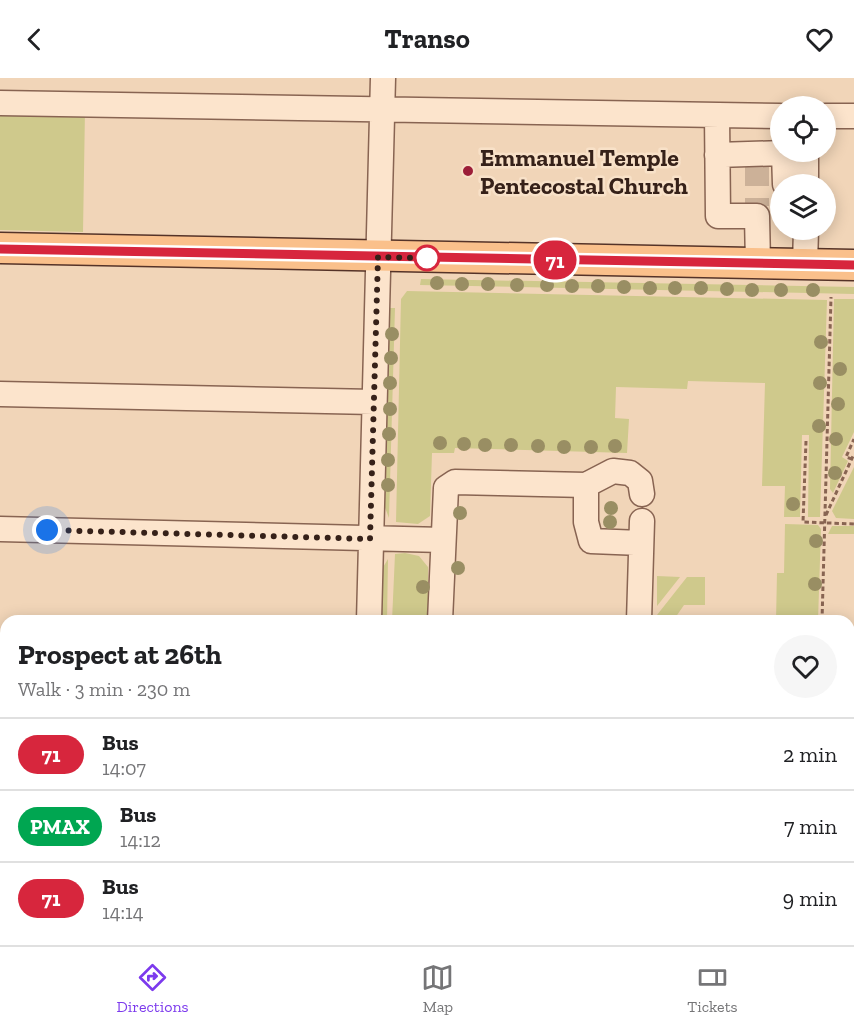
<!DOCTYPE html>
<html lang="en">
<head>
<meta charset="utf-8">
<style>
	:root { --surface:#fff; --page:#f6f6f6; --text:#202124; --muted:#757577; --line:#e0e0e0; --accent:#7c3aed }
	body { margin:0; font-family:"Zilla Slab",serif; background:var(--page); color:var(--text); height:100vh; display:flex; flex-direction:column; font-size:22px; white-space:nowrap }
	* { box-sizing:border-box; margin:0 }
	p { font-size:20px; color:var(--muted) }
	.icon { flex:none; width:33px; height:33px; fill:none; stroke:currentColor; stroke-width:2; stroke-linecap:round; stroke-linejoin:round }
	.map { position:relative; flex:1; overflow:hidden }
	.details { position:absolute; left:0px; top:537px; width:855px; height:330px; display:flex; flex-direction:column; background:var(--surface); border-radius:18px 18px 0 0; box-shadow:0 3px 15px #0003 }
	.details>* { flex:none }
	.badge { padding:0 12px; border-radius:20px; font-size:21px; line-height:39px }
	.fabs { position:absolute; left:770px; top:18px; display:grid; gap:12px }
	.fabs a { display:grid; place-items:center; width:66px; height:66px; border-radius:50%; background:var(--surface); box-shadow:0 3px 15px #0003; font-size:30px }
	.you { position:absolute; width:30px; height:30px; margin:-15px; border:4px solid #fff; border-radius:50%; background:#1a73e8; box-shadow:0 0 0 9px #1a73e833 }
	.map>.badge { position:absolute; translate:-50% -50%; box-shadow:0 0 0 3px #fff }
	.round { display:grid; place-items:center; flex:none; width:63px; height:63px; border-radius:32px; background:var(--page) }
	.summary { display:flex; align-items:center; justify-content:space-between; height:102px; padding:0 18px }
	h1 { font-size:28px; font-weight:700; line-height:45px }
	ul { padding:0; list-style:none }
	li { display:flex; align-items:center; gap:18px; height:72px; padding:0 18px; border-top:2px solid var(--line) }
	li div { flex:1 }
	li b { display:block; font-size:22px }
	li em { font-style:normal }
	li .badge { min-width:66px; font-weight:700; text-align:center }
	header { display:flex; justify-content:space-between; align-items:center; height:78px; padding:0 18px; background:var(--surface); font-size:27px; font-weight:700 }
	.menu { display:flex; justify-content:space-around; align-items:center; height:84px; border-top:2px solid var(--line); background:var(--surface); font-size:16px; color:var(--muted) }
	.menu a { display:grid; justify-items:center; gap:3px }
	.menu .current { color:var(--accent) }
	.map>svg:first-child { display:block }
	.green { fill:#cfc98c }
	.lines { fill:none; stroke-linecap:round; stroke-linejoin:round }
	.minor-tunnel { stroke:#ccb198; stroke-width:24; stroke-dasharray:24 12; stroke-linecap:butt }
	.minor-casing { stroke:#886452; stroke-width:27 }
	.major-casing { stroke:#553328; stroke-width:33 }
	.path { stroke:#886452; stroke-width:3; stroke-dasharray:4.5 3; stroke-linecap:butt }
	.minor { stroke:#fce4cc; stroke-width:24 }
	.major { stroke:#fac08b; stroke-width:30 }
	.tree { fill:#998e63 }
	.line-casing { stroke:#fff; stroke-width:14 }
	.line { stroke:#d7263d; stroke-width:9 }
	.walk { stroke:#362119; stroke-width:6; stroke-dasharray:0 10.8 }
	.poi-dot { fill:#9c1e38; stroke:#f8e1c8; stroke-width:2 }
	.stop-dot { fill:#fff; stroke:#d7263d; stroke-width:3 }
	.labels { text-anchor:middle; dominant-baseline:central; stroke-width:5; stroke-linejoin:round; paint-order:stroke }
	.poi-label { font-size:24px; font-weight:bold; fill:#362119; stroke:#f8e1c8; text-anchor:start }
</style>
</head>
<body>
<header><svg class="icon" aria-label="back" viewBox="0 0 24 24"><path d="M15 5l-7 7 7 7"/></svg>Transo<svg class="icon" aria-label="heart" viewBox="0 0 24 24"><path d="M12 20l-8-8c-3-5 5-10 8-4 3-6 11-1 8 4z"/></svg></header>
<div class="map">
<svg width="854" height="867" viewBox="0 0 854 867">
	<rect width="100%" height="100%" fill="#f1d5b8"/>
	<path class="green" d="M 0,31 L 85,32 L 83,154 L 0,152 Z
		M 421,201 L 854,209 L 854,216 L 420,207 Z
		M 407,213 L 827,222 L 820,439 L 808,439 L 809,357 L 802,357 L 800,439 L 784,439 L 785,408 L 762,408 L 765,305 L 688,303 L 687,311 L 616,309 L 615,340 L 629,341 L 627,375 L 455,370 L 454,375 L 432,375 L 430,438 L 418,446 L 396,444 L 401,221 Z
		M 834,221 L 854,221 L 854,354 L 842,379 L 848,383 L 833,415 L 830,411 Z
		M 389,230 L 395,230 L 389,440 L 384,427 Z
		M 854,389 L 854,441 L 836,440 L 832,433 Z
		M 785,446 L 818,447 L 821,451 L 818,543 L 776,543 L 777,495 L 784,495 Z
		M 832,448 L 854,448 L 854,456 L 828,456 Z
		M 405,475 L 419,478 L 428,489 L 428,543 L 392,543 L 395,476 Z
		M 388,481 L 387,543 L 381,543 L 382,491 Z
		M 657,498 L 680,499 L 657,528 Z
		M 687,499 L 705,499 L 705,527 L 684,527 L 673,543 L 656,543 L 657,537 Z
		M 0,737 L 6,737 L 6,861 L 0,861 Z
		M 384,861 L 419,861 L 419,867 L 384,867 Z
		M 444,861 L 586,861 L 569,867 L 443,867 Z
		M 632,861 L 665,861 L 665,867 L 628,867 Z"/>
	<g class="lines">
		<path class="minor-tunnel" d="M 757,84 L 757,128"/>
		<defs>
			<path id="minor" d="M 0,25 L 780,38
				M 717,37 L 718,138 L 757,138 L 758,186
				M 825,38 L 854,38
				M 717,77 L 784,75 L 785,106
				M 806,106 L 806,74
				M 805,186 L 806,152
				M 0,316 L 374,324
				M 586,407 L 586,444 L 591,463 L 641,465
				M 0,451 L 443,462
				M 369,543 L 383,0
				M 440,543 L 446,410 L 455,404 L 586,407 L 613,393 L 630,395 L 640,403 L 642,416
				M 639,543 L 642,443
				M 0,587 L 6,587
				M 0,727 L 6,727
				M 360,867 L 360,861
				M 430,867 L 431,861
				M 611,867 L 615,861"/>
			<path id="major" d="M 0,170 L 854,187"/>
		</defs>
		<use href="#minor" class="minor-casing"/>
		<use href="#major" class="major-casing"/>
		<path class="path" d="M 806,363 L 803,444 L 854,446
			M 852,381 L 846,379 L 854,361
			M 826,437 L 854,376
			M 822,543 L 831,219
			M 814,867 L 815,861"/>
		<use href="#minor" class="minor"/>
		<use href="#major" class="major"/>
	</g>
	<g class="tree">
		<circle cx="437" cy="205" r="7"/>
		<circle cx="462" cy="206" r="7"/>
		<circle cx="488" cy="206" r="7"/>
		<circle cx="517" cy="207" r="7"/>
		<circle cx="547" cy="207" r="7"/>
		<circle cx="572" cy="208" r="7"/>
		<circle cx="598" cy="208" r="7"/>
		<circle cx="624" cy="209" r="7"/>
		<circle cx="650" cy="210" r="7"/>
		<circle cx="675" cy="210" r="7"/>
		<circle cx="701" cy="210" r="7"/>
		<circle cx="727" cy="211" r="7"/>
		<circle cx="752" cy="212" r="7"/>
		<circle cx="781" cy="212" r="7"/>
		<circle cx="813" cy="212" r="7"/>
		<circle cx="392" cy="256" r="7"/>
		<circle cx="821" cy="264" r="7"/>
		<circle cx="391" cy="280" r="7"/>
		<circle cx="840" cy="291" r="7"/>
		<circle cx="390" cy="305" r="7"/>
		<circle cx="820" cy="305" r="7"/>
		<circle cx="838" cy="326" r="7"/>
		<circle cx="390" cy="331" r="7"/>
		<circle cx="819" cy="348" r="7"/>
		<circle cx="389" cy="356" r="7"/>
		<circle cx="836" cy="361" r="7"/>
		<circle cx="440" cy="365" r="7"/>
		<circle cx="464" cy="366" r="7"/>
		<circle cx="485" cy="367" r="7"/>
		<circle cx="511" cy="367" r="7"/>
		<circle cx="538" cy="368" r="7"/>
		<circle cx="615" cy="368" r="7"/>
		<circle cx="564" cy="369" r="7"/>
		<circle cx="591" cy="369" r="7"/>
		<circle cx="388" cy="382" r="7"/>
		<circle cx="835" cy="395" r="7"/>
		<circle cx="388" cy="407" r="7"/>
		<circle cx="793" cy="426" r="7"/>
		<circle cx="611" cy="430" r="7"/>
		<circle cx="460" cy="435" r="7"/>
		<circle cx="610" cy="444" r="7"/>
		<circle cx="816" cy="463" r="7"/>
		<circle cx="458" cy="490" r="7"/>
		<circle cx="815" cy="506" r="7"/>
		<circle cx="423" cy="509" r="7"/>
	</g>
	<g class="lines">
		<defs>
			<path id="line" d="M 0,171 L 854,187"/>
		</defs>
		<use href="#line" class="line-casing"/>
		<use href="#line" class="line"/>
		<path class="walk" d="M 47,452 L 370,461 L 378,179 L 427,180"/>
	</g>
	<circle class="poi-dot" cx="468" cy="93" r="6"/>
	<circle class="stop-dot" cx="427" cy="180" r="12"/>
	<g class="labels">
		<g class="poi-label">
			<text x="480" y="79">Emmanuel Temple<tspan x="480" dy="28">Pentecostal Church</tspan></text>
		</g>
	</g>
</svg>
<div class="fabs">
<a><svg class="icon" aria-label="locate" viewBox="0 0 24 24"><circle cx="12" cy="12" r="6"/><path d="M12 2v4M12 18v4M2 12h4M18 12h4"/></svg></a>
<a><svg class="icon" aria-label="layers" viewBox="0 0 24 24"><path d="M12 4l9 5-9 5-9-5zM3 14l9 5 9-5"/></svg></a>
</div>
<div class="you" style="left:47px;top:452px"></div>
<b class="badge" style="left:555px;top:182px;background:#d7263d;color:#fff">71</b>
<section class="details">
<div class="summary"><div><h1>Prospect at 26th</h1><p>Walk · 3 min · 230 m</p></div><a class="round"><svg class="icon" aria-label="heart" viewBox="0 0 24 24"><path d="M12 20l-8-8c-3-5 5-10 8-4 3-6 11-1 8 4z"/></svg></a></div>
<ul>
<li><span class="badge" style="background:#d7263d;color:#fff">71</span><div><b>Bus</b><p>14:07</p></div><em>2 min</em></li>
<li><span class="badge" style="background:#00a651;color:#fff">PMAX</span><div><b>Bus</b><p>14:12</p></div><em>7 min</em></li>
<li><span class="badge" style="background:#d7263d;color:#fff">71</span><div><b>Bus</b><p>14:14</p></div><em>9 min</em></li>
</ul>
</section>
</div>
<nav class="menu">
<a class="current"><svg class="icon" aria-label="directions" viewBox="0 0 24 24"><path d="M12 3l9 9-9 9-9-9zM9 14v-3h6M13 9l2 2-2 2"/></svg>Directions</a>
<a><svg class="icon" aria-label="map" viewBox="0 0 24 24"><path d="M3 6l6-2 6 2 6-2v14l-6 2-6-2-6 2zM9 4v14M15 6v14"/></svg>Map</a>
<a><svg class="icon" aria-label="tickets" viewBox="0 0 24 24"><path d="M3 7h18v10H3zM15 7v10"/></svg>Tickets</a>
</nav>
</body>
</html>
